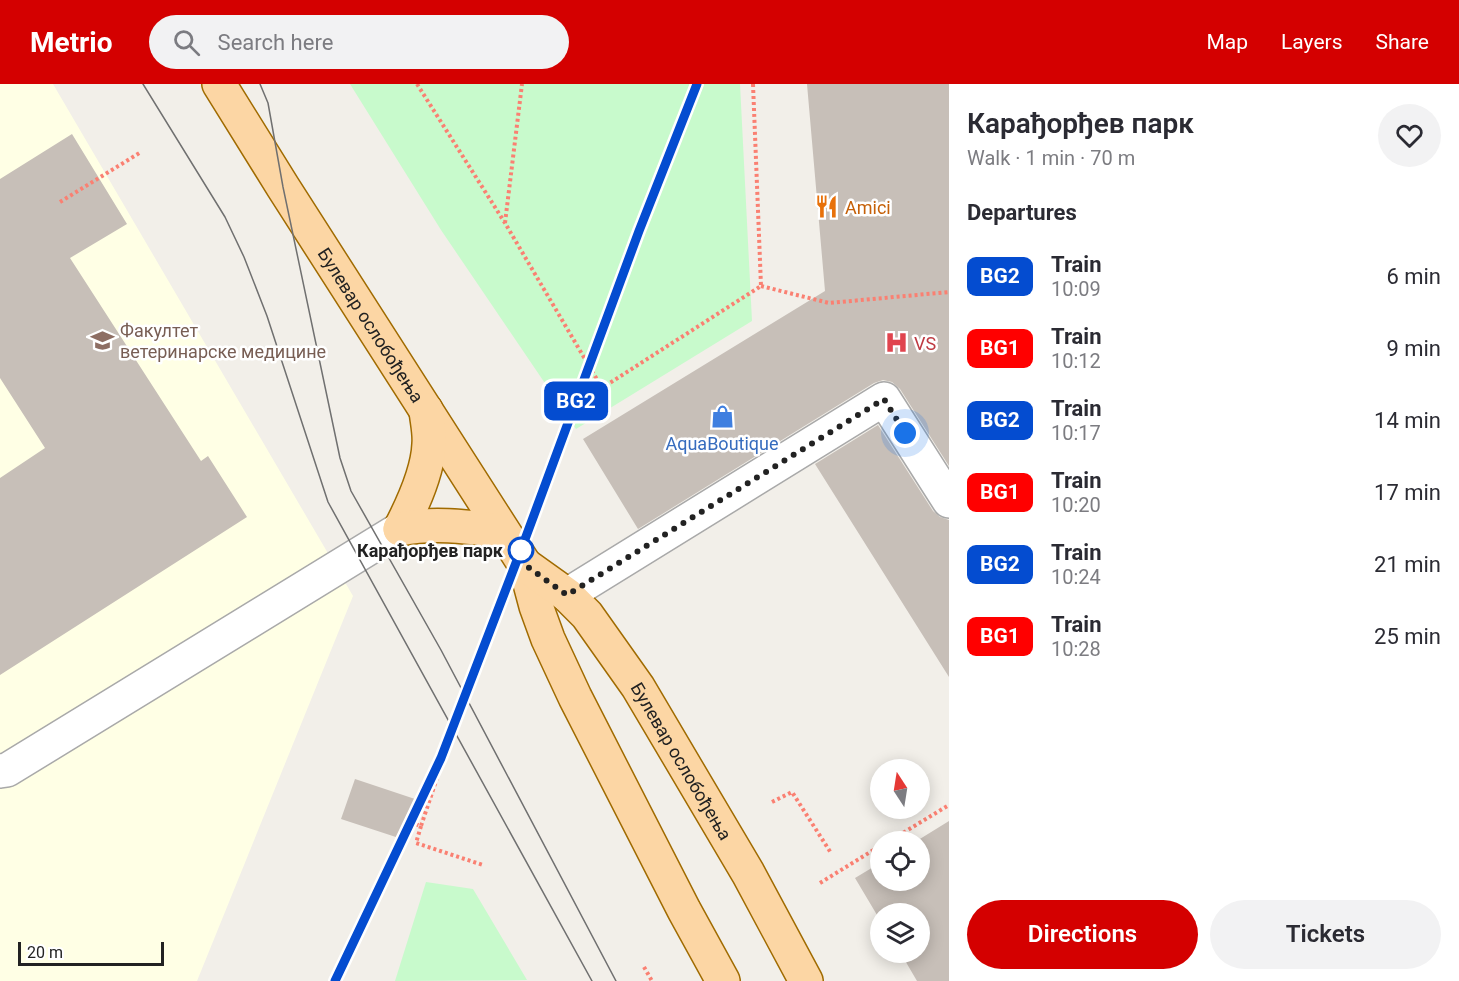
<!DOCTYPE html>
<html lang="en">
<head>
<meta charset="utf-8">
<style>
	:root { --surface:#fff; --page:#f2f2f3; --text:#2b2b33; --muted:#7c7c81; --accent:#d40000 }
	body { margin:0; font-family:Roboto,sans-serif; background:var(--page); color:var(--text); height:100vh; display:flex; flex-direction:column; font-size:22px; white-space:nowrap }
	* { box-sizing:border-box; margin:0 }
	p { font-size:20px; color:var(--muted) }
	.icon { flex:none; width:33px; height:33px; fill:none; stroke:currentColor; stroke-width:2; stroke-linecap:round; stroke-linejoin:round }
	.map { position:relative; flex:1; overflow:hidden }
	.side { display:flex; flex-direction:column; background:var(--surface); width:510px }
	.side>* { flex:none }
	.badge { padding:0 12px; border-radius:9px; font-size:21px; line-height:39px }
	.needle { width:39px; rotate:348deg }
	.controls { position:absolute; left:870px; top:675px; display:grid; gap:12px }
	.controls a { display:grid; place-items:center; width:60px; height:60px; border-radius:50%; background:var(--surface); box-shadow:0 3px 15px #0003; font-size:30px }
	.scale { position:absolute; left:18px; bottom:15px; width:146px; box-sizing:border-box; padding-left:6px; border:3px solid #222; border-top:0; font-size:16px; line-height:21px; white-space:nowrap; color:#222; -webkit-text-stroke:4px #fff; paint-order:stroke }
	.you { position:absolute; width:30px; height:30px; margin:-15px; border:4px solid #fff; border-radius:50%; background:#1a73e8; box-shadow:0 0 0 9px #1a73e833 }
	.map>.badge { position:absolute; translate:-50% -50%; box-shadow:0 0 0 3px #fff }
	h2 { padding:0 18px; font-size:22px; line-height:54px }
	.round { display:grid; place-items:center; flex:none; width:63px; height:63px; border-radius:32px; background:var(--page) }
	.headline { display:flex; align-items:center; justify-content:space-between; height:102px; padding:0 18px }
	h1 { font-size:28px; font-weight:600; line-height:45px }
	.action { display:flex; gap:12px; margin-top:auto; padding:12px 18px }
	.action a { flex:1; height:69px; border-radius:36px; background:var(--accent); color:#fff; font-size:24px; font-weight:600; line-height:69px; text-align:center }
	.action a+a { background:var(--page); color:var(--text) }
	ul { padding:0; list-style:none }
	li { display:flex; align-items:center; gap:18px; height:72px; padding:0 18px }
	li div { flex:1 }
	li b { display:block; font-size:22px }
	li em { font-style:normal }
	li .badge { min-width:66px; font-weight:700; text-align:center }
	header { display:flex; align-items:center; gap:36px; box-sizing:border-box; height:84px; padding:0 30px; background:var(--accent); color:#fff }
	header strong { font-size:28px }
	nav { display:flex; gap:33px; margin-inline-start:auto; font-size:21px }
	.search { width:420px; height:54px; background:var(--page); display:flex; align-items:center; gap:15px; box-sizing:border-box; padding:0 21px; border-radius:33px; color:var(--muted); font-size:22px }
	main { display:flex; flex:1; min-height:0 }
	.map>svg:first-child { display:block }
	.education { fill:#ffffe5 }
	.park { fill:#c8facc }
	.building { fill:#c7bfb8 }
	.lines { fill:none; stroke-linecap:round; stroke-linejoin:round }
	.minor-casing { stroke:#a9a9a9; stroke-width:36 }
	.major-casing { stroke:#a06b00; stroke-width:36 }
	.path { stroke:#fa8072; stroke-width:4; stroke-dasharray:3 3; stroke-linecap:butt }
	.minor { stroke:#fff; stroke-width:33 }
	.major { stroke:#fcd6a4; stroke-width:33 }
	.tram { stroke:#707070; stroke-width:1.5 }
	.line-casing { stroke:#fff; stroke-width:14 }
	.line { stroke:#044cd0; stroke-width:9 }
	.walk { stroke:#222; stroke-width:6; stroke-dasharray:0 10.8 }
	.stop-dot { fill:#fff; stroke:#044cd0; stroke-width:3 }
	.labels { text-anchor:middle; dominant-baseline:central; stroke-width:5; stroke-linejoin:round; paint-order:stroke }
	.food-label { font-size:18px; fill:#c56008; stroke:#fff; text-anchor:start }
	.street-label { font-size:18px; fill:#222; stroke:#fff }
	.education-label { font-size:18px; fill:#785e54; stroke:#fff; text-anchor:start }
	.health-label { font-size:18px; fill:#be3a42; stroke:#fff; text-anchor:start }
	.shop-label { font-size:18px; fill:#366cbe; stroke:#fff }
	.stop-label { font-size:18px; font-weight:bold; fill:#222; stroke:#fff; text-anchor:end }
</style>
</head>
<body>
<header>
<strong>Metrio</strong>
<div class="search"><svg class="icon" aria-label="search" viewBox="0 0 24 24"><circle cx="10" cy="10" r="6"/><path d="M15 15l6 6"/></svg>Search here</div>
<nav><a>Map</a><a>Layers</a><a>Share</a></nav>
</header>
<main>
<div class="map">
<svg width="949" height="897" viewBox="0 0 949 897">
	<rect width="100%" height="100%" fill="#f2efe9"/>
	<path class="education" d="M 0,0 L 53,0 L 353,512 L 197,897 L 0,897 Z"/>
	<path class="park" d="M 350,0 L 740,0 L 752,237 L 576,345 L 441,146 Z
		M 426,798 L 473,805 L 527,896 L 395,897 Z"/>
	<path class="building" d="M 807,0 L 949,0 L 949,382 L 900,305 L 892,298 L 883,296 L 874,299 L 638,445 L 583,355 L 825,207 Z
		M 72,50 L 127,140 L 70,174 L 201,377 L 208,372 L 247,433 L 0,591 L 0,394 L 45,364 L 0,294 L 0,95 Z
		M 878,341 L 933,427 L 940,433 L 949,436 L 949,593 L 815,380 Z
		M 355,695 L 418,716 L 405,756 L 341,735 Z
		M 949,737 L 949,897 L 917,897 L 900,868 L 920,868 L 920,830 L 880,830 L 880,836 L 855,794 L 880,779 L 880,796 L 920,796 L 920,758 L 915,758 Z"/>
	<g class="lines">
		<defs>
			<path id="minor" d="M 567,511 L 884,315 L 949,417
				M 0,687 L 7,686 L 400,445"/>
			<g id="major">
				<path id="s1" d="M 219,0 L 283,103 L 525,481 L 536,522 L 548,555 L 575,613 L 684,826 L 723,897"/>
				<path d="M 400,445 C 412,422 428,386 429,360 C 430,349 427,337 426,326"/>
				<path d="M 400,445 C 434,438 469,443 502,447"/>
				<path id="s2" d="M 525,481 L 567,511 L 587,531 L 638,603 L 748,789 L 806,897"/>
			</g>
		</defs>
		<use href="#minor" class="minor-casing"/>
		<use href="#major" class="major-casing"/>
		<path class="path" d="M 417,0 L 505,139 L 602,304 L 761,202 L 753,0
			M 60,118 L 141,68
			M 505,139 L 522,0
			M 761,202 L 829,219 L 949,208
			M 772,718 L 792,708 L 831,769
			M 410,738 L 421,742 L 437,694
			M 421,742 L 416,759 L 483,781
			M 888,758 L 949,721
			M 820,799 L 880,762
			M 644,883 L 652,897"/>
		<use href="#minor" class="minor"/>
		<use href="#major" class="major"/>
		<path class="tram" d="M 143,0 L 225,133 L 244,173 L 267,232 L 328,418 L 592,897
			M 260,0 L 268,19 L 283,103 L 340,374 L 351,407 L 441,566 L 616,897"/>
	</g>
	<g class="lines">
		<defs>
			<path id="line" d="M 335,897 L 441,674 L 524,458 L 639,147 L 697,0"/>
		</defs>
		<use href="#line" class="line-casing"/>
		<use href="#line" class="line"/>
		<path class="walk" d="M 521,466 L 514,464 L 525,481 L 567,511 L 884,315 L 905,349"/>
	</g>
	<defs>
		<symbol id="restaurant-bare" viewBox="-9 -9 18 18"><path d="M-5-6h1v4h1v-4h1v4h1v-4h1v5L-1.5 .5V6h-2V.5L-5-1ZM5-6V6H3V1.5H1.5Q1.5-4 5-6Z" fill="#e8710a" stroke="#fff" stroke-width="2.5" paint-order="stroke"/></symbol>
		<symbol id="university-bare" viewBox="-9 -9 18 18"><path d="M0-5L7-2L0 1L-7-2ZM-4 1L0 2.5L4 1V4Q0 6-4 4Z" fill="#8d6e63" stroke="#fff" stroke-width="2.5" paint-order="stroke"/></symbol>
		<symbol id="hospital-bare" viewBox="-9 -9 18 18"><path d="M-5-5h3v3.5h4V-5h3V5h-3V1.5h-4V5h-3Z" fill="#e0444e" stroke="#fff" stroke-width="2.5" paint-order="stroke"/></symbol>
		<symbol id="shop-bare" viewBox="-9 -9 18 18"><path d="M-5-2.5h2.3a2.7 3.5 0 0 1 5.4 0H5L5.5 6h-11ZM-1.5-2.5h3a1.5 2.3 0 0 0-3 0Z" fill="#3f7fe0" stroke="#fff" stroke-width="2.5" paint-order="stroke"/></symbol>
	</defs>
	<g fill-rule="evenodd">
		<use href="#restaurant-bare" x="810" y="106" width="33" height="33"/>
		<use href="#university-bare" x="86" y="240" width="33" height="33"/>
		<use href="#hospital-bare" x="880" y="242" width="33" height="33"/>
		<use href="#shop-bare" x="706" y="316" width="33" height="33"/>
	</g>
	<circle class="stop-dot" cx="521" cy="466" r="12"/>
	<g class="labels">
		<g class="food-label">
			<text x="845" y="123">Amici</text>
		</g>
		<g class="street-label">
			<text stroke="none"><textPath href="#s1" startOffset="285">Булевар ослобођења</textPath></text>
			<text stroke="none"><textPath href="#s2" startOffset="254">Булевар ослобођења</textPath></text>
		</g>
		<g class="education-label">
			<text x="120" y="246">Факултет<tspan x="120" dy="21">ветеринарске медицине</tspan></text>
		</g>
		<g class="health-label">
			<text x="914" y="259">VS</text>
		</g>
		<g class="shop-label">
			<text x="722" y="359">AquaBoutique</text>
		</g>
		<g class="stop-label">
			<text x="503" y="466">Карађорђев парк</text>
		</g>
	</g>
</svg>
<div class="controls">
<a><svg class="needle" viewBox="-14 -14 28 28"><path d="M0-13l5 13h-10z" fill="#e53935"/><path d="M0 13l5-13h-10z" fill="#7c7c81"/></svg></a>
<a><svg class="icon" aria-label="locate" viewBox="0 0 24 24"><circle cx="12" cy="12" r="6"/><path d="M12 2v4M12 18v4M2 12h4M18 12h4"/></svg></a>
<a><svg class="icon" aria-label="layers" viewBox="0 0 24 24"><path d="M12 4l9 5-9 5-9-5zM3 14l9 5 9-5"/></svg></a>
</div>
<div class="scale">20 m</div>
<div class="you" style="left:905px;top:349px"></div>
<b class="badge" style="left:576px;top:317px;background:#044cd0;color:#fff">BG2</b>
</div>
<section class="side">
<div class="headline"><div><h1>Карађорђев парк</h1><p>Walk · 1 min · 70 m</p></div><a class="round"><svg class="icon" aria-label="heart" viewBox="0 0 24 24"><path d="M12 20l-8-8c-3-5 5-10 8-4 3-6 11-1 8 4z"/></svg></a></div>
<h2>Departures</h2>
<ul>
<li><span class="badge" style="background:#044cd0;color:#fff">BG2</span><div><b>Train</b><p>10:09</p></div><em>6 min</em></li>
<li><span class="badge" style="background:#f00;color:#fff">BG1</span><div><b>Train</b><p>10:12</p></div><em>9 min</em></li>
<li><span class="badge" style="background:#044cd0;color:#fff">BG2</span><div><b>Train</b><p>10:17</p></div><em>14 min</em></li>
<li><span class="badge" style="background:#f00;color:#fff">BG1</span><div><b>Train</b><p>10:20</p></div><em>17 min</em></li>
<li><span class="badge" style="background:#044cd0;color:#fff">BG2</span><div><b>Train</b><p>10:24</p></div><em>21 min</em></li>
<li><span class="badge" style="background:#f00;color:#fff">BG1</span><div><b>Train</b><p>10:28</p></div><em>25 min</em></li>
</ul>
<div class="action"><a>Directions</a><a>Tickets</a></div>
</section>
</main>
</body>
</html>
